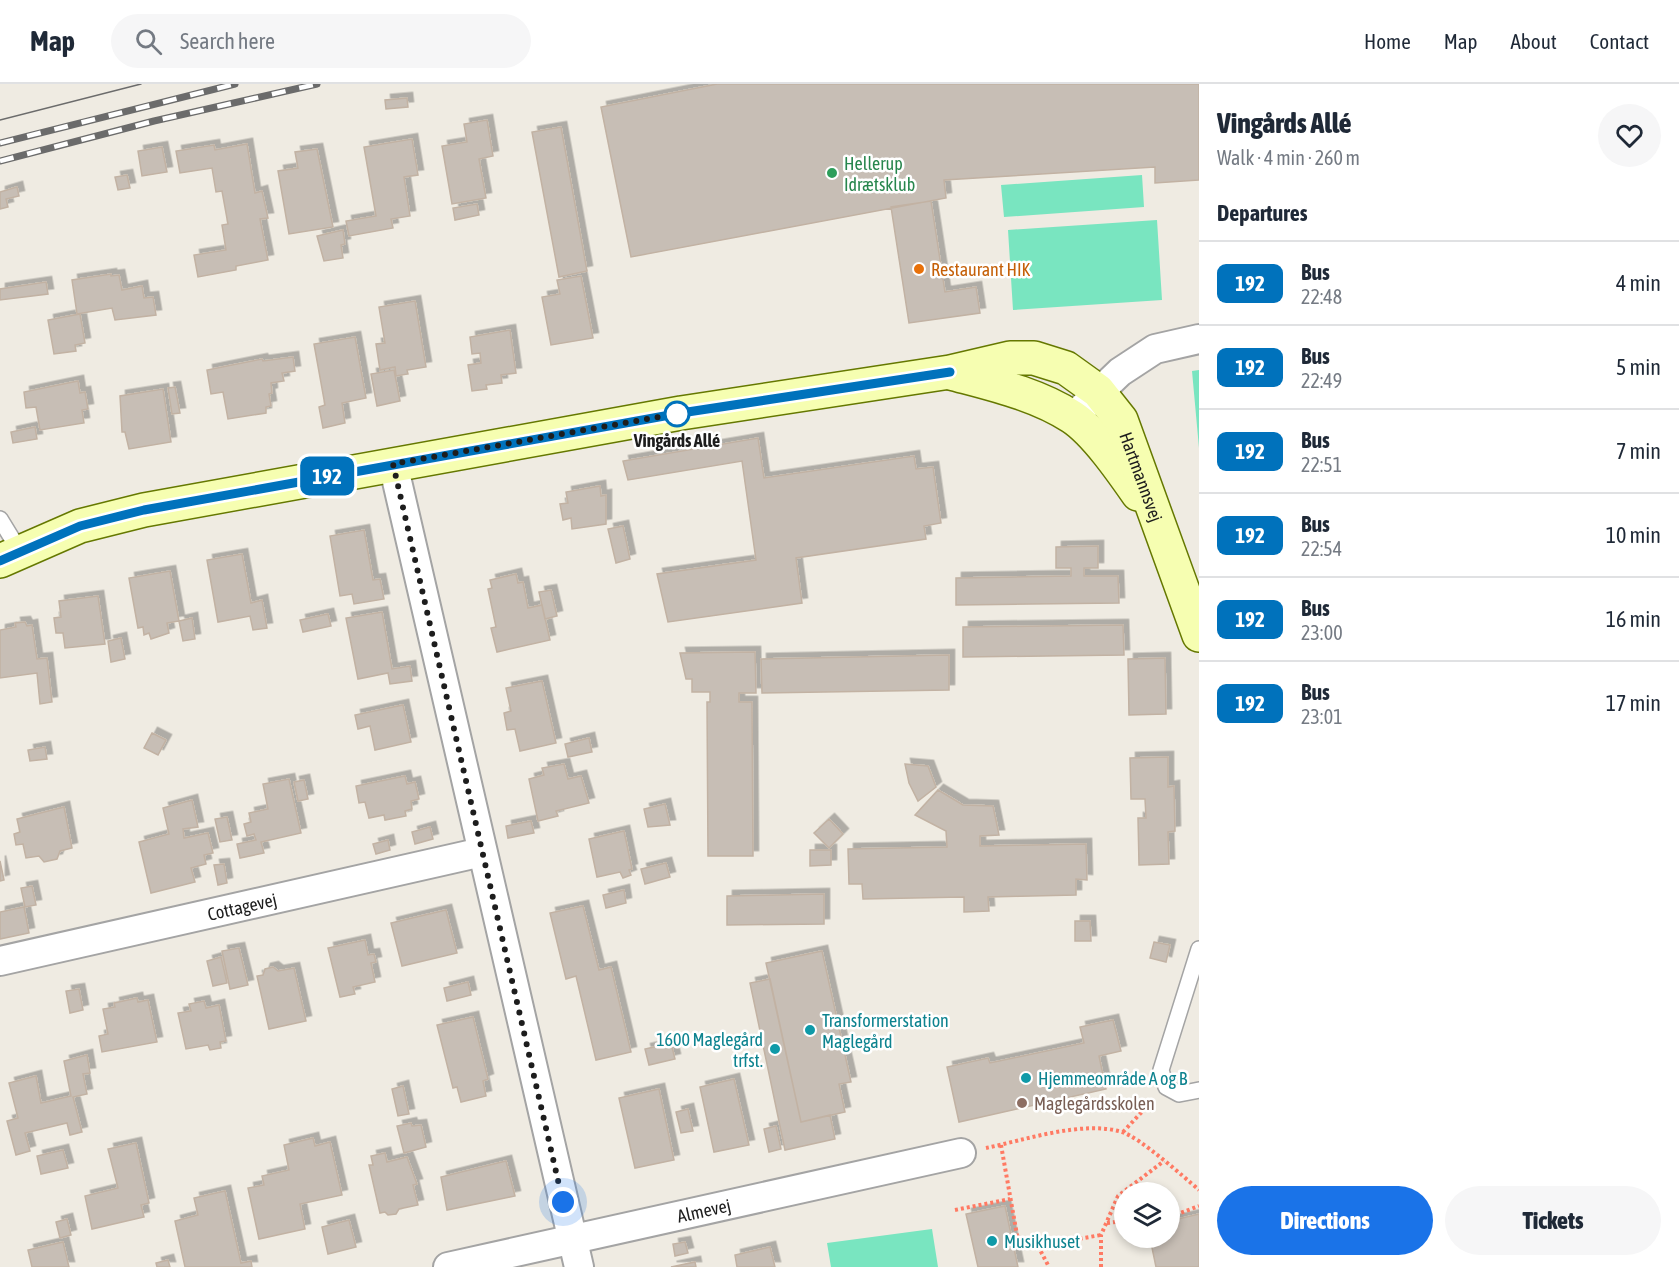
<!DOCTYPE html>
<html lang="en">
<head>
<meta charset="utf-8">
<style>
	:root { --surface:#fff; --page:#f6f6f7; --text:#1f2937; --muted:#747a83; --line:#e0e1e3; --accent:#1a73e8 }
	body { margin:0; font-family:"Asap Condensed",sans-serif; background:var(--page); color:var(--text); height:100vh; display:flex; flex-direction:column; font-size:22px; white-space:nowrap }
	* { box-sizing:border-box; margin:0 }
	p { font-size:20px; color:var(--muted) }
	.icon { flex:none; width:33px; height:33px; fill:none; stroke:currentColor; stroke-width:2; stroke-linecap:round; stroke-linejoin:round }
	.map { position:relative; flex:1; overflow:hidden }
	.drawer { display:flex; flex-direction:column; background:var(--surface); width:480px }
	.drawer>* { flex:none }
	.badge { padding:0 12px; border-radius:9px; font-size:21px; line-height:39px }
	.buttons { position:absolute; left:1114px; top:1098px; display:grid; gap:12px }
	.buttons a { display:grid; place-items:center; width:66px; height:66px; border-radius:50%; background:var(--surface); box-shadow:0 3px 9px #0003; font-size:30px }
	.you { position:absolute; width:30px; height:30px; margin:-15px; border:4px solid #fff; border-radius:50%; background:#1a73e8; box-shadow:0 0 0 9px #1a73e833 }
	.map>.badge { position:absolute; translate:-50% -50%; box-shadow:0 0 0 3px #fff }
	h2 { padding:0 18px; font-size:22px; line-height:54px }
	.round { display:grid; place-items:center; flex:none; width:63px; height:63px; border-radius:32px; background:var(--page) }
	.summary { display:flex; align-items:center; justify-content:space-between; height:102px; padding:0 18px }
	h1 { font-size:28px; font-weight:800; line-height:45px }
	.cta { display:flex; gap:12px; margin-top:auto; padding:12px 18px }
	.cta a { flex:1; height:69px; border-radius:36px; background:var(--accent); color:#fff; font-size:24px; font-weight:800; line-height:69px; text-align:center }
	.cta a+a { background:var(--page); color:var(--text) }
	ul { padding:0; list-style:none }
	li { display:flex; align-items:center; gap:18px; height:84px; padding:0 18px; border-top:2px solid var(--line) }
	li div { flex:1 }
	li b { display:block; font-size:22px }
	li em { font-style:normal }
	li .badge { min-width:66px; font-weight:700; text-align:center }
	header { display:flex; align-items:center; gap:36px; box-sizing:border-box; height:84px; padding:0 30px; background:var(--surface); border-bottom:2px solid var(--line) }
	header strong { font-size:28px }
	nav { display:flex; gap:33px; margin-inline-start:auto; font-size:21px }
	.search { width:420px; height:54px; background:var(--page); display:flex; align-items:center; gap:15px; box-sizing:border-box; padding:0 21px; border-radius:33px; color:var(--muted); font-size:22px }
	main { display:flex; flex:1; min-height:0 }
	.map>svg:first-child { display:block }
	.pitch { fill:#79e5c0 }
	.building { fill:#c7beb5; stroke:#c2b2a3; stroke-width:1.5; filter:url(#shadow) }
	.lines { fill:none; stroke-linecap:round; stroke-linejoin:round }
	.lane-casing { stroke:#a4a4a4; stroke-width:18 }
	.street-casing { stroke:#a4a4a4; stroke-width:32 }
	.secondary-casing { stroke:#657800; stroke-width:36 }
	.path { stroke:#ff7a63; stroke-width:4; stroke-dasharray:3 3; stroke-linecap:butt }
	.lane { stroke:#fff; stroke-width:15 }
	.street { stroke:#fff; stroke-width:28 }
	.secondary { stroke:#f6feb1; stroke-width:33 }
	.tram { stroke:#6b6b6b; stroke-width:1.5 }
	.rail-casing { stroke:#6b6b6b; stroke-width:7 }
	.rail { stroke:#fff; stroke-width:4.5; stroke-dasharray:14; stroke-linecap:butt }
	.line-casing { stroke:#fff; stroke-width:14 }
	.line { stroke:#0072bc; stroke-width:9 }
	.walk { stroke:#1d1d1d; stroke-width:6; stroke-dasharray:0 10.8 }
	.leisure-dot { fill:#2e9e5b; stroke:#fff; stroke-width:2 }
	.food-dot { fill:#e8710a; stroke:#fff; stroke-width:2 }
	.stop-dot { fill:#fff; stroke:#0072bc; stroke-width:3 }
	.culture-dot { fill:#0f9aa8; stroke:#fff; stroke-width:2 }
	.education-dot { fill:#8d6e63; stroke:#fff; stroke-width:2 }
	.labels { text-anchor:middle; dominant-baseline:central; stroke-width:5; stroke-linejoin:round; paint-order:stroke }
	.leisure-label { font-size:18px; fill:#27864d; stroke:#fff; text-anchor:start }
	.food-label { font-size:18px; fill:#c56008; stroke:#fff; text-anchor:start }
	.stop-label { font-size:18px; font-weight:bold; fill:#1d1d1d; stroke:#fff }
	.street-label { font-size:18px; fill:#1d1d1d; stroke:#fff }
	.culture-label { font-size:18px; fill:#0d838f; stroke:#fff; text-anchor:start }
	.education-label { font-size:18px; fill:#785e54; stroke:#fff; text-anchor:start }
</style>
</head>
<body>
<header>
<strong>Map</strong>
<div class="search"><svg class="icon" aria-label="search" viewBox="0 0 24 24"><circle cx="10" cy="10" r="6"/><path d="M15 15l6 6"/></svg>Search here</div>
<nav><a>Home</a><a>Map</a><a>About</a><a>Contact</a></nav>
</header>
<main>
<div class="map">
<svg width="1199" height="1183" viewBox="0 0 1199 1183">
	<defs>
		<filter id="shadow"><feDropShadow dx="5.5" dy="-5.5" stdDeviation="0" flood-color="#0004"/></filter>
	</defs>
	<rect width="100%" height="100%" fill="#efebe2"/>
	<path class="pitch" d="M 1142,91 L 1144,123 L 1004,133 L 1001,101 Z
		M 1157,136 L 1162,216 L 1013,226 L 1008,146 Z
		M 1199,286 L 1199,364 L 1192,287 Z
		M 932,1145 L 938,1183 L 831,1183 L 827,1159 Z"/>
	<path class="building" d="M 717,0 L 1199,0 L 1199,96 L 1155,99 L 1155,83 L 944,96 L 946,114 L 631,173 L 601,23 Z
		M 407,14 L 408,23 L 386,25 L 385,16 Z
		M 487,36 L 493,72 L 479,75 L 486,114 L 452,120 L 442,62 L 467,58 L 464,40 Z
		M 561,43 L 587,187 L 559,193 L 532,48 Z
		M 412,55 L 418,91 L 404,93 L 410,132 L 391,135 L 393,144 L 349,152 L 346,137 L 376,132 L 364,63 Z
		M 247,60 L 255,109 L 262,107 L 268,134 L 260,135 L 268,176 L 236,182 L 236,186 L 198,193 L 194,171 L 226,166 L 222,141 L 228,140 L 222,107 L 216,108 L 212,84 L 180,89 L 176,67 L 214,61 L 215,66 Z
		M 162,63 L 167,88 L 142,92 L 138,67 Z
		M 317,65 L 333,143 L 289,150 L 278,87 L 298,84 L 295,68 Z
		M 127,91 L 130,104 L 118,106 L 115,93 Z
		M 17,103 L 19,112 L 6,115 L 8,123 L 0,125 L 0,108 Z
		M 931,117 L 945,208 L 976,203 L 980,229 L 909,239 L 891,123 Z
		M 477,120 L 479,131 L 455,136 L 453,124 Z
		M 343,146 L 345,160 L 341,161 L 343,174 L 324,177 L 317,152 Z
		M 111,190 L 111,192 L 119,191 L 122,206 L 142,202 L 144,214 L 153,213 L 156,231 L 115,236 L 112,224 L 77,230 L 72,196 Z
		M 581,192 L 593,254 L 551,261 L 542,213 L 560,210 L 557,196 Z
		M 46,198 L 48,210 L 0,216 L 0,205 Z
		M 415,217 L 426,283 L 407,286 L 408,290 L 396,292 L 395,283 L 380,286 L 376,260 L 385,259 L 379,223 Z
		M 80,230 L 85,259 L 75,261 L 76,267 L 54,270 L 48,236 Z
		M 510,246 L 516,289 L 501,291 L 502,299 L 486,301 L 487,305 L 472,307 L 468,281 L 481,279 L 480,269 L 472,270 L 470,253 Z
		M 355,253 L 366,314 L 342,319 L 345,339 L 323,344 L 319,323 L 325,321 L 314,260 Z
		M 293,273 L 295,287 L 282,289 L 284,297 L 271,299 L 272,309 L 269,310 L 271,322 L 266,323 L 266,329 L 228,335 L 223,308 L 211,310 L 207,286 L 262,275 L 263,277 Z
		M 394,286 L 400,317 L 377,322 L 371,290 Z
		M 78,297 L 80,309 L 85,308 L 88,325 L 82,326 L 84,339 L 40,346 L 36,323 L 26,324 L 24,308 Z
		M 175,303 L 180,329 L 172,330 L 168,304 Z
		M 163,305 L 171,358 L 129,365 L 125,348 L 122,348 L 120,312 Z
		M 35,343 L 37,355 L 13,359 L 11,348 Z
		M 758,354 L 764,394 L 914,372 L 916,385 L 933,383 L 941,439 L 924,442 L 926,455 L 796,474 L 802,519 L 668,538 L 657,490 L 756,476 L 742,377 L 628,396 L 623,377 Z
		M 600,402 L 601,412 L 606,411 L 606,440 L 572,445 L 571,434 L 563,436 L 560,420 L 568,419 L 566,408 Z
		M 623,442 L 630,475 L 616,479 L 608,445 Z
		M 364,446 L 373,496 L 380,495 L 384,515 L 354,520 L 352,510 L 340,512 L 330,452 Z
		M 1098,462 L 1098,484 L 1084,484 L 1084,492 L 1118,492 L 1119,519 L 956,521 L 956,494 L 1071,492 L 1071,484 L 1056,484 L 1056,463 Z
		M 242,470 L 251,519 L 262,516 L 267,544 L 253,546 L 250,532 L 218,538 L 207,476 Z
		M 170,487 L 179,537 L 167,539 L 169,549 L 151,555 L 149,549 L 144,551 L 143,543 L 138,544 L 129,494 Z
		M 516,490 L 518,499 L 523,498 L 528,524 L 542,521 L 550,556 L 497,568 L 491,544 L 496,543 L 488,505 L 492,504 L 490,496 Z
		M 551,506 L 557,532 L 545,535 L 539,508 Z
		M 98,512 L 105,560 L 65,564 L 63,549 L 56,549 L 54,534 L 61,533 L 59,517 Z
		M 382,528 L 392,585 L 410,582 L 412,597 L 390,600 L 388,589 L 358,595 L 346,534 Z
		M 328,530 L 331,542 L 303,548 L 300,536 Z
		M 192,534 L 195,555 L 183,557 L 179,537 Z
		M 25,538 L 27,542 L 32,541 L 37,575 L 47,574 L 52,618 L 40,620 L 37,589 L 0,594 L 0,546 L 16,543 L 15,539 Z
		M 1123,541 L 1124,571 L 963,573 L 963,543 Z
		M 121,554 L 125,575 L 111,578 L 108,557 Z
		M 755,568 L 756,609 L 739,609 L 739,618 L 752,618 L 753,772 L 708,772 L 707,618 L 710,618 L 710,608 L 692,608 L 692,595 L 686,595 L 680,569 Z
		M 949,571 L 949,606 L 762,609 L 761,575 Z
		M 1165,574 L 1166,630 L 1129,631 L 1128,575 Z
		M 542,597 L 556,659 L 520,667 L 515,645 L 507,646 L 504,629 L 511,627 L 506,604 Z
		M 403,621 L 411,658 L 375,666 L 370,642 L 358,645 L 355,631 Z
		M 152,649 L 166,656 L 158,671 L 144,664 Z
		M 589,654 L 592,668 L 568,673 L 565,660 Z
		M 45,663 L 47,675 L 30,677 L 28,666 Z
		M 1168,673 L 1168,703 L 1174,702 L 1175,747 L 1168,748 L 1169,780 L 1139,781 L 1138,734 L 1146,734 L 1145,715 L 1131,715 L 1130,674 Z
		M 564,680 L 568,695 L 581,692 L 589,719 L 556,727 L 558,732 L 538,737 L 529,695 L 544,691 L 542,684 Z
		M 905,680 L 928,682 L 936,703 L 918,717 L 909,699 Z
		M 405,692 L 407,700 L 415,698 L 419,715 L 411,717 L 412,725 L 405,727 L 406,732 L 385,736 L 384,731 L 369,734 L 365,718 L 359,719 L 356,702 Z
		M 289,695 L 301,749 L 261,758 L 264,769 L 240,774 L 237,760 L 256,756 L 254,750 L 247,752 L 244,740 L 251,738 L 249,729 L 268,725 L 263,700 Z
		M 304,696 L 308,715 L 298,717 L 294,698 Z
		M 938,706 L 963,721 L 993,722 L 999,751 L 980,752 L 980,762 L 1086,760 L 1087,796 L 1076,795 L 1076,811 L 988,813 L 989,827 L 964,828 L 964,813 L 863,815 L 862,800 L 849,800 L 848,765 L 947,763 L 946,747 L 915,731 Z
		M 192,716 L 198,743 L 183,745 L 184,754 L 208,749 L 213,769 L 204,771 L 206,780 L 191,784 L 195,798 L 151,809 L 139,758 L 169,750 L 163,724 Z
		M 665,720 L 670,741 L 648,743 L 644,725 Z
		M 64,723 L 72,764 L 60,767 L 57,775 L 44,778 L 39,772 L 26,774 L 23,760 L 16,761 L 14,750 L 20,748 L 17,735 Z
		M 227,733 L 232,756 L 220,758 L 215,735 Z
		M 829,735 L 843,750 L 829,764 L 814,749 Z
		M 531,737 L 534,749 L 508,754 L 506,742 Z
		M 430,743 L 433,755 L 415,760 L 412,748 Z
		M 624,747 L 632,785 L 629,786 L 631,791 L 623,794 L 620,788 L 597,793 L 589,755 Z
		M 388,756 L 390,766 L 376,770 L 373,760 Z
		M 810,766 L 831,766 L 831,781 L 810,782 Z
		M 0,777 L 4,796 L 0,797 Z
		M 666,779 L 670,793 L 645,800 L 641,785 Z
		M 224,780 L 227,799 L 218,801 L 214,781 Z
		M 32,802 L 36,821 L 25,823 L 21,804 Z
		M 624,806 L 626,819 L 606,824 L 603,811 Z
		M 824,810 L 824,840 L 727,841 L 727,812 Z
		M 583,822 L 599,886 L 611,883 L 631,968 L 596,976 L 576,892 L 566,895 L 550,829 Z
		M 24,823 L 29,849 L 0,855 L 0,828 Z
		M 446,826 L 457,869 L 402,882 L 391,839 Z
		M 1075,837 L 1090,837 L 1091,857 L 1075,857 Z
		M 365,856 L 368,871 L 374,870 L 376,878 L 371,879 L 375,898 L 353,903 L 355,910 L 340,913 L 328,864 Z
		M 1154,858 L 1170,861 L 1166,878 L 1150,874 Z
		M 239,864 L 248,901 L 230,905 L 222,867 Z
		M 822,867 L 851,998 L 839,1000 L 845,1028 L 801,1038 L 766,879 Z
		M 221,873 L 227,899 L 213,902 L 207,877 Z
		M 273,883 L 278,887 L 294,884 L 306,937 L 269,945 L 257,892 L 263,891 L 265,885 Z
		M 770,895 L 801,1038 L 830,1031 L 835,1055 L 785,1066 L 750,899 Z
		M 468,898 L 471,911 L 447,917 L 444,904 Z
		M 79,905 L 83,926 L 70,929 L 66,907 Z
		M 137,914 L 138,918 L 148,916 L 157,958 L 102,968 L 99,952 L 108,950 L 103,925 L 115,923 L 114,919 Z
		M 204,917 L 206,924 L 219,921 L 226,957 L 220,958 L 221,964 L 210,966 L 208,961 L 186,965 L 178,929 L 191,927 L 189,920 Z
		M 473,933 L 488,995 L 483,997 L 486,1012 L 461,1018 L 457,1003 L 453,1004 L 437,941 Z
		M 1113,936 L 1121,967 L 1099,972 L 1106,1005 L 959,1038 L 947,983 L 988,974 L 990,979 L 1084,959 L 1080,943 Z
		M 671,959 L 675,975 L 649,981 L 645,965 Z
		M 87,971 L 90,989 L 83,990 L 87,1010 L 73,1013 L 82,1048 L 70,1051 L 67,1039 L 25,1049 L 30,1067 L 16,1071 L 7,1037 L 18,1034 L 9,999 L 36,992 L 41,1019 L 71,1012 L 64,977 Z
		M 734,995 L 749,1061 L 714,1068 L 700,1003 Z
		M 403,1002 L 409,1030 L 398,1032 L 392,1005 Z
		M 659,1005 L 674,1076 L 635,1084 L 619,1014 Z
		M 688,1025 L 693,1047 L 681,1049 L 676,1028 Z
		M 411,1039 L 412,1042 L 421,1041 L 426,1063 L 404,1069 L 397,1042 Z
		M 776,1042 L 781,1065 L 769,1068 L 764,1045 Z
		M 313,1054 L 315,1062 L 330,1058 L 342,1111 L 300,1120 L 305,1145 L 259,1155 L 248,1104 L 264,1101 L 262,1092 L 289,1086 L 284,1061 Z
		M 136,1059 L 149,1119 L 141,1121 L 144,1133 L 92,1145 L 85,1112 L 118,1104 L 108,1065 Z
		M 63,1066 L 68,1084 L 41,1090 L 37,1072 Z
		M 385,1069 L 387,1078 L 407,1073 L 417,1100 L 413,1101 L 418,1121 L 399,1125 L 396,1130 L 388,1131 L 385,1128 L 380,1129 L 369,1081 L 373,1081 L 371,1072 Z
		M 506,1077 L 515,1112 L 447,1126 L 441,1093 Z
		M 225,1107 L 241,1179 L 251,1177 L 252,1183 L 185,1183 L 175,1137 L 198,1131 L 194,1114 Z
		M 1005,1122 L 1018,1183 L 978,1183 L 966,1130 Z
		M 1199,1130 L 1199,1183 L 1156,1183 L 1150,1154 L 1170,1154 L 1170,1137 Z
		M 67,1135 L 71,1151 L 60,1154 L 56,1138 Z
		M 349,1136 L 356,1163 L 328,1170 L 322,1143 Z
		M 63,1158 L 69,1183 L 32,1183 L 28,1166 Z
		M 685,1158 L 688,1169 L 675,1172 L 673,1160 Z
		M 770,1163 L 775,1183 L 737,1183 L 735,1171 Z
		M 168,1176 L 170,1183 L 157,1183 L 156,1179 Z
		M 695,1178 L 696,1183 L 671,1183 Z"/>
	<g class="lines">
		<defs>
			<path id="lane" d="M 0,435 L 19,466
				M 1199,865 L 1161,986 L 1166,1003 L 1179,1010 L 1199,1006"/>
			<g id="street">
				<path d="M 1073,333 L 1120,288 L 1155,265 L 1199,255"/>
				<path d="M 393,380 L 579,1183"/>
				<path id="s1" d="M 0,877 L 482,768"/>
				<path id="s2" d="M 448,1183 L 961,1069"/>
			</g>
			<g id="secondary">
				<path d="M 951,289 C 992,300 1037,310 1072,333 C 1095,348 1122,387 1138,410"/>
				<path id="s3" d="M 0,477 L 80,442 L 144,426 L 681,329 L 950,288 L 1010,274 L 1034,274 L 1066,284 L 1098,307 L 1121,336 L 1199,551"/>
			</g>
		</defs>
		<use href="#lane" class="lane-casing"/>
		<use href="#street" class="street-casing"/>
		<use href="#secondary" class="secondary-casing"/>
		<path class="path" d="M 1123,1048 L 1153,1016
			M 1001,1061 L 1017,1151 L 1025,1164 L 1101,1151
			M 986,1064 C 1025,1056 1083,1036 1122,1048 C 1139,1053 1184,1093 1199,1106
			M 955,1126 L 1010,1115
			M 1170,1133 L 1199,1122
			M 1107,1139 L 1125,1137
			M 1038,1162 L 1049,1183
			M 1101,1183 L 1101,1151 L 1118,1112 L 1164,1077"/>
		<use href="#lane" class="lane"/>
		<use href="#street" class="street"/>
		<use href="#secondary" class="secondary"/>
		<path class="tram" d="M 0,36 L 141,0"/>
		<defs>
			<path id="rail" d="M 0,59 L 235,0
				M 0,77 L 154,37 L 317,0"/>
		</defs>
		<use href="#rail" class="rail-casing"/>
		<use href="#rail" class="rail"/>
	</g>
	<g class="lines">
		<defs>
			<path id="line" d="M 0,477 L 80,442 L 144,426 L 681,329 L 950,288"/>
		</defs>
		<use href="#line" class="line-casing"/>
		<use href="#line" class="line"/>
		<path class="walk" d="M 563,1118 L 393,380 L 681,329 L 677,330"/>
	</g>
	<circle class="leisure-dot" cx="832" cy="89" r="6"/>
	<circle class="food-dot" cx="919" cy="185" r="6"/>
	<circle class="stop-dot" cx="677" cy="330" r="12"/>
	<g class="culture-dot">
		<circle cx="810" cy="946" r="6"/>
		<circle cx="775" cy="965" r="6"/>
		<circle cx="1026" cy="994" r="6"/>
		<circle cx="992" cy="1157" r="6"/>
	</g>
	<circle class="education-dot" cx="1022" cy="1019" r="6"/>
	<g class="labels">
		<g class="leisure-label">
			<text x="844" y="79">Hellerup<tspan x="844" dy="21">Idrætsklub</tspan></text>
		</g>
		<g class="food-label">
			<text x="931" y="185">Restaurant HIK</text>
		</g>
		<g class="stop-label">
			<text x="677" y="356">Vingårds Allé</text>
		</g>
		<g class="street-label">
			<text stroke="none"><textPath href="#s3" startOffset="1227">Hartmannsvej</textPath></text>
			<text stroke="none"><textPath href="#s1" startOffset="248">Cottagevej</textPath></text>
			<text stroke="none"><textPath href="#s2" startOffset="262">Almevej</textPath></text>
		</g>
		<g class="culture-label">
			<text x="822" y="936">Transformerstation<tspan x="822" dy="21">Maglegård</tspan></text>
			<text x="763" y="955" text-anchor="end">1600 Maglegård<tspan x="763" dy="21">trfst.</tspan></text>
			<text x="1038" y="994">Hjemmeområde A og B</text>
			<text x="1004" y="1157">Musikhuset</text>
		</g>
		<g class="education-label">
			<text x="1034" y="1019">Maglegårdsskolen</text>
		</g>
	</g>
</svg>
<div class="buttons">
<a><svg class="icon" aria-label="layers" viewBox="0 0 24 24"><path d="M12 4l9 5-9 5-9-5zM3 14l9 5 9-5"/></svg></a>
</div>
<div class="you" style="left:563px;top:1118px"></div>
<b class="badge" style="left:327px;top:392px;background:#0072bc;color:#fff">192</b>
</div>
<section class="drawer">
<div class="summary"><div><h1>Vingårds Allé</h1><p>Walk · 4 min · 260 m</p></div><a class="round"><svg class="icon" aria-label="heart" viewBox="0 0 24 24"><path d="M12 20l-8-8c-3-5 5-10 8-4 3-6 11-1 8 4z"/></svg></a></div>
<h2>Departures</h2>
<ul>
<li><span class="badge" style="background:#0072bc;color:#fff">192</span><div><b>Bus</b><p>22:48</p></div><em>4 min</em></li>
<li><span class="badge" style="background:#0072bc;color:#fff">192</span><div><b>Bus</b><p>22:49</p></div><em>5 min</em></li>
<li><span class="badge" style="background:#0072bc;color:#fff">192</span><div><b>Bus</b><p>22:51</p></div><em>7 min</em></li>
<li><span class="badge" style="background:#0072bc;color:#fff">192</span><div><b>Bus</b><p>22:54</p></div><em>10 min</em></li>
<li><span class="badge" style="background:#0072bc;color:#fff">192</span><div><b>Bus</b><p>23:00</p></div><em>16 min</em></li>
<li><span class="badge" style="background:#0072bc;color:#fff">192</span><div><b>Bus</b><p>23:01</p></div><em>17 min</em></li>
</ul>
<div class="cta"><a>Directions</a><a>Tickets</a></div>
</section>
</main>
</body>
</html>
